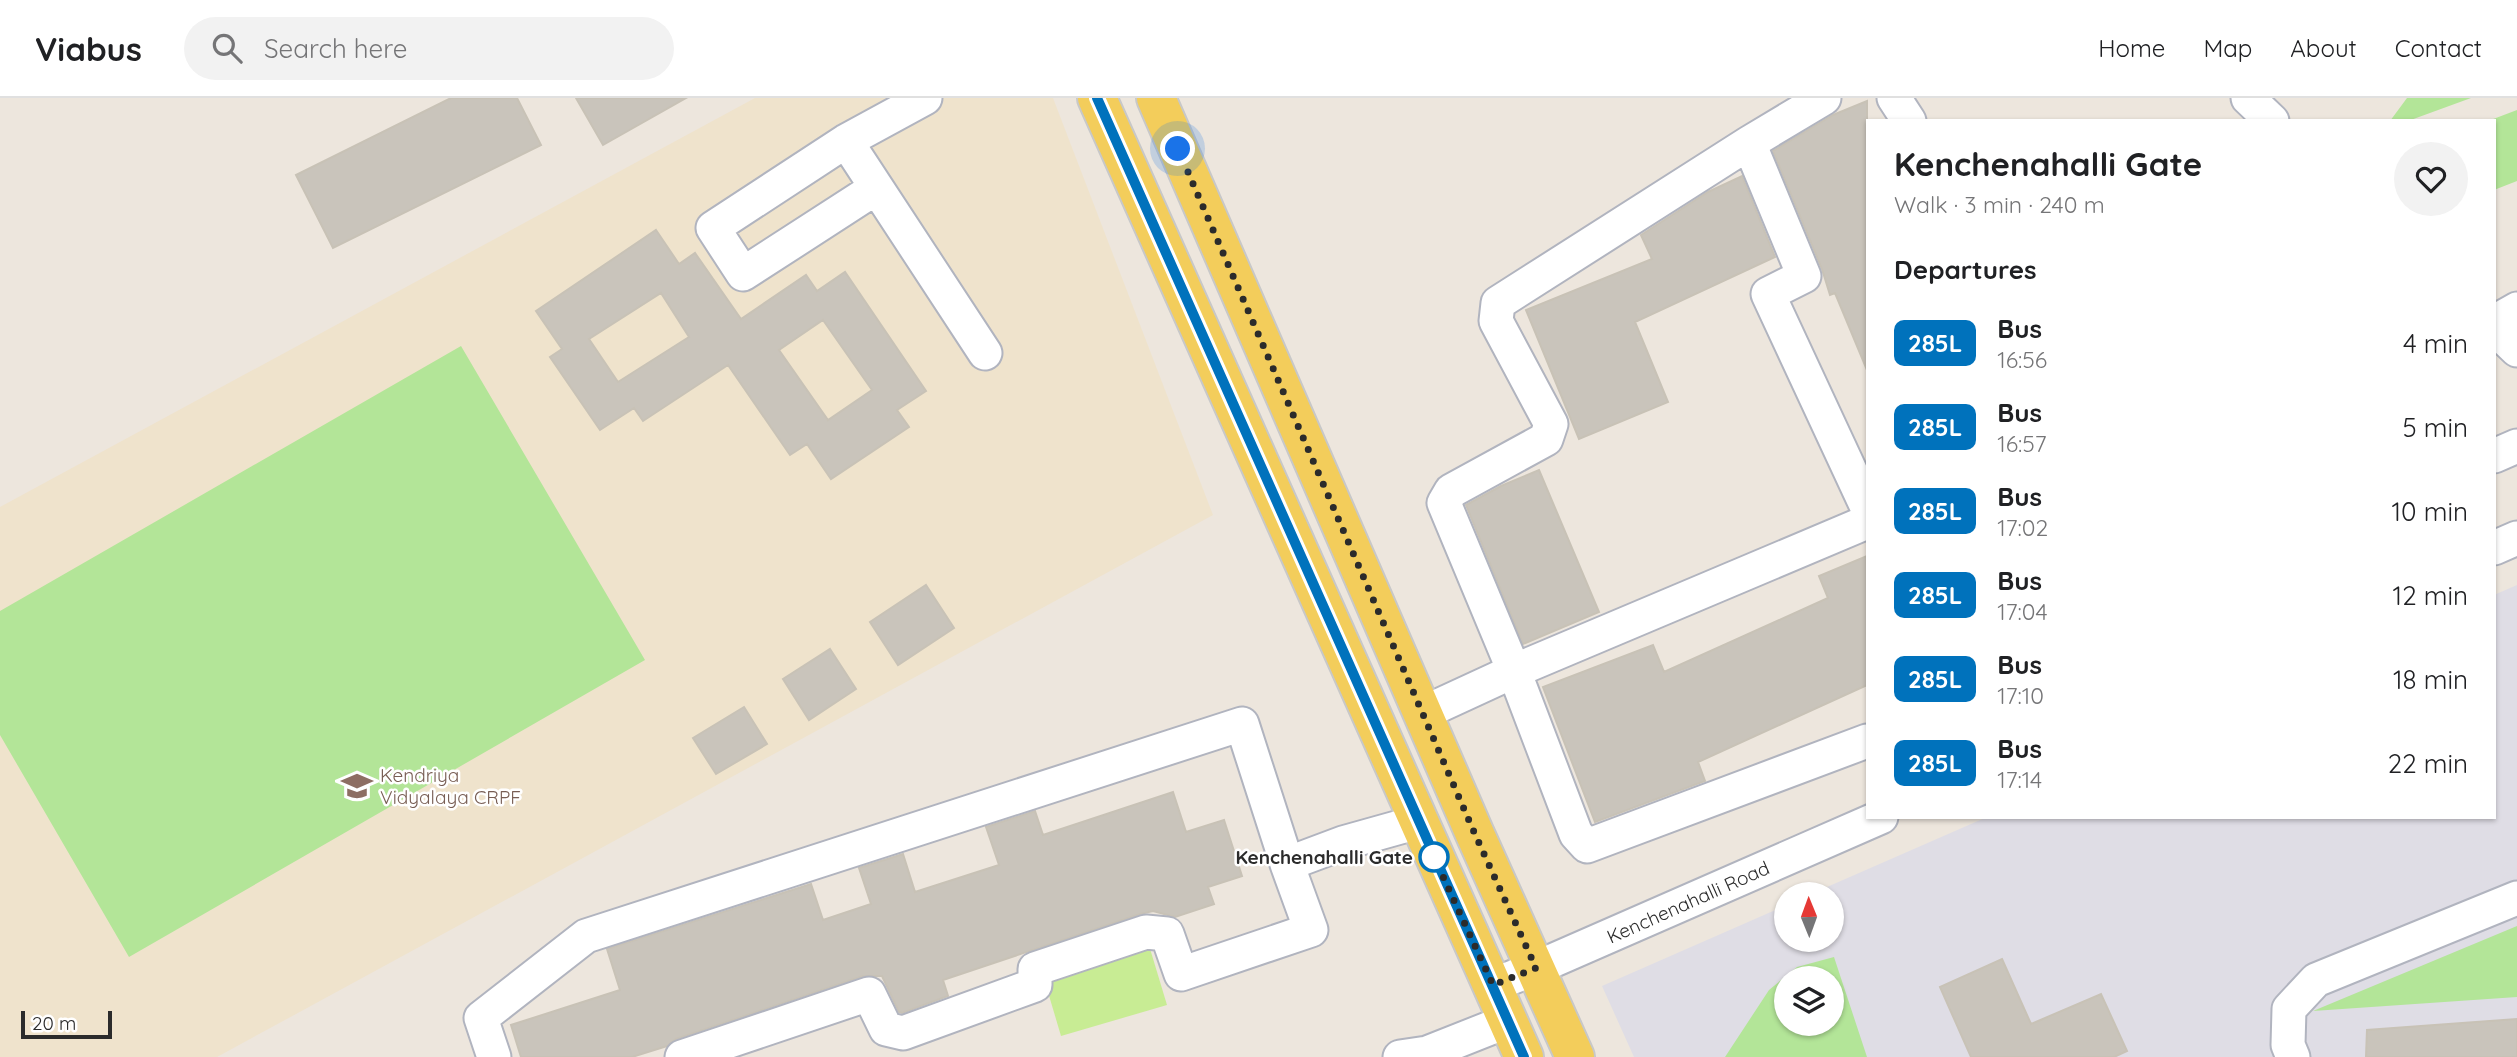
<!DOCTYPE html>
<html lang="en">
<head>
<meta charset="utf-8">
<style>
	:root { --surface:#fff; --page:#f2f2f2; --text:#202124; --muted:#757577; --line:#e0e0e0 }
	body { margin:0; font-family:Quicksand,sans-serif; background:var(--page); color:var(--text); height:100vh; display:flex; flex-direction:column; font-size:26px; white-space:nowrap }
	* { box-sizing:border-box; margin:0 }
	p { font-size:23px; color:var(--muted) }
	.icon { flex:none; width:38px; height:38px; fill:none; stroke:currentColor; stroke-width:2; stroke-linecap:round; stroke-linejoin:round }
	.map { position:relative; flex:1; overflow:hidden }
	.panel { position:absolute; left:1866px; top:21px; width:630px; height:700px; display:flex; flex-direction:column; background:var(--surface); border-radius:0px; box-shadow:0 2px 5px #0004 }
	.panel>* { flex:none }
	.badge { padding:0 14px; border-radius:10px; font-size:24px; line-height:46px }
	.needle { width:46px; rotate:359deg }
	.tools { position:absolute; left:1774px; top:784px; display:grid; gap:14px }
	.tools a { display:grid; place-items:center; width:70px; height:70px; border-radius:50%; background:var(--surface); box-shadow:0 2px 5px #0004; font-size:35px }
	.scale { position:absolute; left:21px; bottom:18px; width:91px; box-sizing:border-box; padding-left:7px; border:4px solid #2b2b2b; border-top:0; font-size:19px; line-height:24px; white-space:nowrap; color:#2b2b2b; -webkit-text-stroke:5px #fff; paint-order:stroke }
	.you { position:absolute; width:35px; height:35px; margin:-18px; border:5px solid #fff; border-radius:50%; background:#1a73e8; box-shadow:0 0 0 10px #1a73e833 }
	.map>.badge { position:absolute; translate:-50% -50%; box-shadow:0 0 0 4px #fff }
	h2 { padding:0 28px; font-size:26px; line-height:63px }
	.round { display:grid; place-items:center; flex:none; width:74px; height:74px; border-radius:37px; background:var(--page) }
	.summary { display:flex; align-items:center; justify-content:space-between; height:119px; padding:0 28px }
	h1 { font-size:33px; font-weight:700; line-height:52px }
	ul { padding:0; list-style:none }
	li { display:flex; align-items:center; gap:21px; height:84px; padding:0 28px }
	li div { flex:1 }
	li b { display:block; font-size:26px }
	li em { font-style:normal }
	li .badge { min-width:77px; font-weight:700; text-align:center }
	header { display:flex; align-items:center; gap:42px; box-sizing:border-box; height:98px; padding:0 35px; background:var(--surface); border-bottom:2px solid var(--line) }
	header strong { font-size:33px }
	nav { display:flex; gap:38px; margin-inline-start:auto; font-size:24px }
	.search { width:490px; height:63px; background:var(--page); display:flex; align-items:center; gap:18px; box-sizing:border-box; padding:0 24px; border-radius:38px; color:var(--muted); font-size:26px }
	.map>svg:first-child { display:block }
	.industrial { fill:#dfdde5; fill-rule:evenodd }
	.education { fill:#efe3cc }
	.green { fill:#b3e598; fill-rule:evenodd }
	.pitch { fill:#c8ec94 }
	.building { fill:#c9c4bb; stroke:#c8c2b6; stroke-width:2; fill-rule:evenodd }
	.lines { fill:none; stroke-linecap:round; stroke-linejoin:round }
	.minor-casing { stroke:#b1b4bf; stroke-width:37 }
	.major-casing { stroke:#c8c8c8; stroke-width:42 }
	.minor { stroke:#fff; stroke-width:33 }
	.major { stroke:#f3cd5b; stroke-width:38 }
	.line-casing { stroke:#fff; stroke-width:16 }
	.line { stroke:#0072bc; stroke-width:10 }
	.walk { stroke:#2b2b2b; stroke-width:7; stroke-dasharray:0 12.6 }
	.stop-dot { fill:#fff; stroke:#0072bc; stroke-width:3.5 }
	.labels { text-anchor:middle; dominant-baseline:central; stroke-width:5; stroke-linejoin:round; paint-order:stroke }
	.education-label { font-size:19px; fill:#785e54; stroke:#fff; text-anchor:start }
	.stop-label { font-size:19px; font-weight:bold; fill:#2b2b2b; stroke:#fff; text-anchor:end }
	.street-label { font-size:19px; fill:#2b2b2b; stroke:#fff }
</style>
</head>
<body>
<header>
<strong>Viabus</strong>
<div class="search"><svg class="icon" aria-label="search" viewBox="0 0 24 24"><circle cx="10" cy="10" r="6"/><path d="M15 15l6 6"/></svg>Search here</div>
<nav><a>Home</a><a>Map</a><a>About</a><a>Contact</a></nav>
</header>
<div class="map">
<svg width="2517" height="959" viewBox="0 0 2517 959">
	<rect width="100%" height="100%" fill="#ede6dd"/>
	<path class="industrial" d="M 2517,487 L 2517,959 L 1634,959 L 1602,888 L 1787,807 L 1787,842 L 1832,842 L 1832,796 L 1811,796 L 1987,719 L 2494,719 L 2494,497 ZM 1787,880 L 1832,880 L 1832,926 L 1787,926 Z"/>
	<path class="education" d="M 755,0 L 1053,0 L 1213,417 L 217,959 L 0,959 L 0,409 Z"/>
	<path class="green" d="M 2407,0 L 2471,0 L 2408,23 L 2390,23 Z
		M 2517,12 L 2517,83 L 2494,92 L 2494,23 L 2488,23 Z
		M 461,248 L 645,562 L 129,859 L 0,637 L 0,513 Z
		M 2517,828 L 2517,899 L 2313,913 Z
		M 1834,859 L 1867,959 L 1725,959 L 1769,892 L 1797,869 ZM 1787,880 L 1832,880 L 1832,926 L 1787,926 Z"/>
	<path class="pitch" d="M 1148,844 L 1167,907 L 1061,938 L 1042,874 Z"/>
	<path class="building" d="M 451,0 L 517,0 L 541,47 L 333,150 L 296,77 Z
		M 576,0 L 686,0 L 603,47 Z
		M 1867,3 L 1867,272 L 1835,195 L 1830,197 L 1822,171 L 1773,53 L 1833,17 Z
		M 1742,78 L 1775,159 L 1635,224 L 1668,304 L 1579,341 L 1526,212 L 1652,161 L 1641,137 L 1708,94 Z
		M 656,132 L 679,166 L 695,155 L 741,221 L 806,177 L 817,193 L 845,174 L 926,293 L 897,312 L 909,329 L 831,381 L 807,346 L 790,357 L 728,267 L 643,323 L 634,310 L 600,332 L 550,259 L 562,251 L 536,213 ZM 661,195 L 689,239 L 618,284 L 589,241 ZM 823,222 L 872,292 L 828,322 L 779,252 Z
		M 1539,372 L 1599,514 L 1523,546 L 1466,407 L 1501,388 Z
		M 1867,458 L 1867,587 L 1698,664 L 1705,683 L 1595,724 L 1543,589 L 1653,547 L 1664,574 L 1828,500 L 1819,478 Z
		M 926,487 L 954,530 L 898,567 L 870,524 Z
		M 830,551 L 856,591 L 809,622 L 783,581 Z
		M 744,609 L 767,646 L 716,676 L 693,640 Z
		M 1173,694 L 1186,734 L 1224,722 L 1242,778 L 1208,789 L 1214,806 L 1175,819 L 1153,813 L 1140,816 L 943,882 L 948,898 L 902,915 L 899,914 L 882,878 L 863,878 L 676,941 L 667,948 L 632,959 L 521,959 L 511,927 L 620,892 L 607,851 L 811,786 L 823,822 L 871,806 L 859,770 L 903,756 L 915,794 L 999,767 L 986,729 L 1035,713 L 1043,737 Z
		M 2002,861 L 2031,926 L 2101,896 L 2127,953 L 2114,959 L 1971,959 L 1940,889 Z
		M 2517,921 L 2517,959 L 2366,959 L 2367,932 Z"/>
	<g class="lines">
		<defs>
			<path id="minor" d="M 1824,0 L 1749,45 L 1498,205 L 1496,223 L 1551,326 L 1546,341 L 1451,393 L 1444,405 L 1514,573 L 1576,736 L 1587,748 L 1867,643
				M 1894,0 L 1909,23
				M 2248,0 L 2272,23
				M 846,43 L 985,255
				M 1749,45 L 1804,178 L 1768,196 L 1867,409
				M 876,90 L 743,176 L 713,130 L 846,43 L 925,0
				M 2494,224 L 2517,211
				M 2494,230 L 2517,252
				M 2494,358 L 2517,348
				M 2494,450 L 2517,440
				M 1423,615 L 1514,573 L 1867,424
				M 1493,887 L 1536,870 L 1881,719
				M 494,959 L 481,920 L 586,838 L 1242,626 L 1287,766 L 1343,745 L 1418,724
				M 682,959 L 869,896 L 886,931 L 903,935 L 1035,887 L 1035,871 L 1146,834 L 1167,836 L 1181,876 L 1311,832 L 1287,766
				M 1400,959 L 1427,955 L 1508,923
				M 2293,959 L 2288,947 L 2289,911 L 2316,882 L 2517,800"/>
			<path id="major" d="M 1097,0 L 1524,959
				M 1156,0 L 1474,734 L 1575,959"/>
		</defs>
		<use href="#minor" class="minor-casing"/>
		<use href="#major" class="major-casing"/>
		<use href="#minor" class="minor"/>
		<use href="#major" class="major"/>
	</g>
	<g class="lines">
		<defs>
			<path id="line" d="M 1097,0 L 1524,959"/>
		</defs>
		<use href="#line" class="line-casing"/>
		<use href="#line" class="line"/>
		<path class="walk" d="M 1178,51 L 1474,734 L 1536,870 L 1493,887 L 1434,759"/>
	</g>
	<defs>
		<symbol id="school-bare" viewBox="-9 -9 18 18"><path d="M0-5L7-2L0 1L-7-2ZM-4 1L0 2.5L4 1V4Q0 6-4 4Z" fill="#8d6e63" stroke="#fff" stroke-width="2.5" paint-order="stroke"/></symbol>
	</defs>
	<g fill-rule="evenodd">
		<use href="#school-bare" x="335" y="666" width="44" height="44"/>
	</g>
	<circle class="stop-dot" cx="1434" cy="759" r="14"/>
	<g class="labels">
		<g class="education-label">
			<text x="380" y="677">Kendriya<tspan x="380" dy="22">Vidyalaya CRPF</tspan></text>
		</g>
		<g class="stop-label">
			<text x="1413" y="759">Kenchenahalli Gate</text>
		</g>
		<g class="street-label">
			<text transform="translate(1688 804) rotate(-24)">Kenchenahalli Road</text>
		</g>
	</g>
</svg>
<div class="tools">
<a><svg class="needle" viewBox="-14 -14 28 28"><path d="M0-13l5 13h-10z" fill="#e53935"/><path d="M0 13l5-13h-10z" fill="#757577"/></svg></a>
<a><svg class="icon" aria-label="layers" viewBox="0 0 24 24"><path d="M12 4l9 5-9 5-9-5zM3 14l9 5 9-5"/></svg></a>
</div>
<div class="scale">20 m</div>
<div class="you" style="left:1178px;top:51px"></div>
<section class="panel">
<div class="summary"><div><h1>Kenchenahalli Gate</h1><p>Walk · 3 min · 240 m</p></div><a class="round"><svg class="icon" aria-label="heart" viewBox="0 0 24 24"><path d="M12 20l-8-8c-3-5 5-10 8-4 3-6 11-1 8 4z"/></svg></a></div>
<h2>Departures</h2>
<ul>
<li><span class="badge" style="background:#0072bc;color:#fff">285L</span><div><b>Bus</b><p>16:56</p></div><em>4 min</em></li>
<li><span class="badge" style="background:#0072bc;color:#fff">285L</span><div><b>Bus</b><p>16:57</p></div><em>5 min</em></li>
<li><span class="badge" style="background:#0072bc;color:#fff">285L</span><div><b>Bus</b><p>17:02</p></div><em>10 min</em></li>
<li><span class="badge" style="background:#0072bc;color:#fff">285L</span><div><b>Bus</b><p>17:04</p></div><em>12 min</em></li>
<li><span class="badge" style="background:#0072bc;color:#fff">285L</span><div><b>Bus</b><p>17:10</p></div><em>18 min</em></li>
<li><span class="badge" style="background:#0072bc;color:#fff">285L</span><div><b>Bus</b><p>17:14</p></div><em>22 min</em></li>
</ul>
</section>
</div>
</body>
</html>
